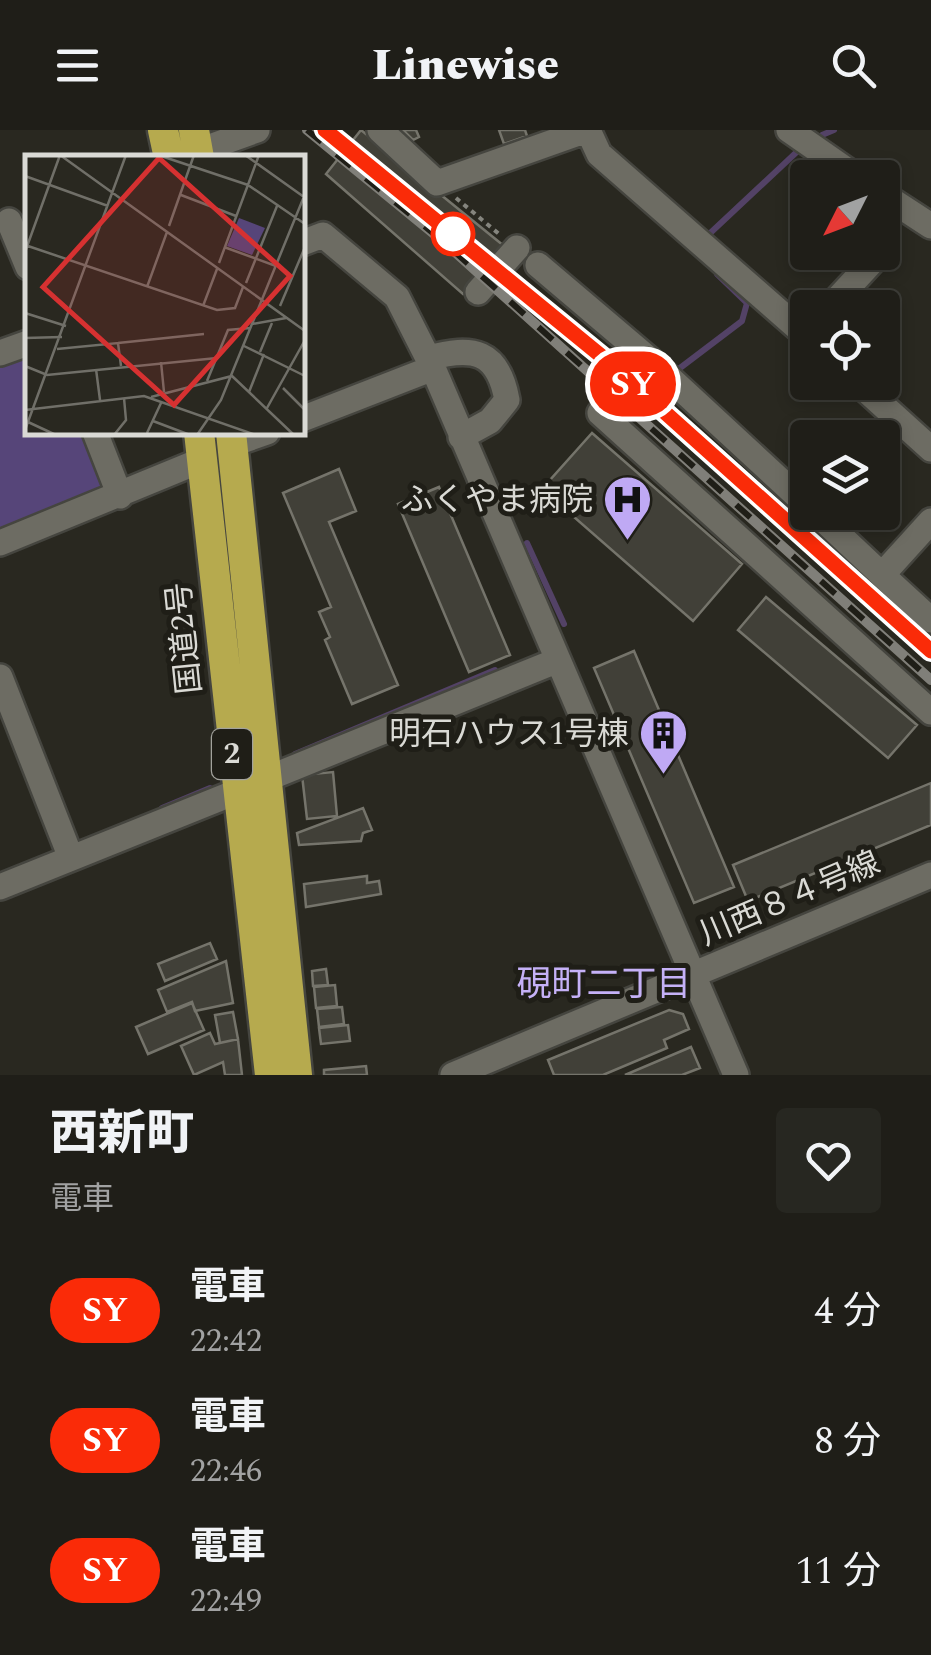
<!DOCTYPE html>
<html lang="ja">
<head>
<meta charset="utf-8">
<style>
	:root { --surface:#1f1e18; --page:#272721; --text:#f1f3f6; --muted:#a1a2a2; --line:#3c3c37 }
	body { margin:0; font-family:Spectral,"Noto Sans JP",serif; background:var(--page); color:var(--text); height:100vh; display:flex; flex-direction:column; font-size:38px; white-space:nowrap }
	* { box-sizing:border-box; margin:0 }
	p { font-size:32px; color:var(--muted) }
	.icon { flex:none; width:55px; height:55px; fill:none; stroke:currentColor; stroke-width:2; stroke-linecap:round; stroke-linejoin:round }
	.map { position:relative; height:945px; overflow:hidden }
	.drawer { display:flex; flex-direction:column; background:var(--surface); flex:1 }
	.drawer>* { flex:none }
	.badge { padding:0 20px; border-radius:32px; font-size:35px; line-height:65px }
	.needle { width:65px; rotate:228deg }
	.buttons { position:absolute; left:790px; top:30px; display:grid; gap:20px }
	.buttons a { display:grid; place-items:center; width:110px; height:110px; border-radius:10px; background:var(--surface); box-shadow:0 5px 15px #0003,0 0 0 2px var(--line); font-size:50px }
	.map>.badge { position:absolute; translate:-50% -50%; box-shadow:0 0 0 5px #fff }
	.round { display:grid; place-items:center; flex:none; width:105px; height:105px; border-radius:10px; background:var(--page) }
	.summary { display:flex; align-items:center; justify-content:space-between; height:170px; padding:0 50px }
	h1 { font-size:48px; font-weight:800; line-height:75px }
	ul { padding:0; list-style:none }
	li { display:flex; align-items:center; gap:30px; height:130px; padding:0 50px }
	li div { flex:1 }
	li b { display:block; font-size:38px }
	li em { font-style:normal }
	li .badge { min-width:110px; font-weight:700; text-align:center }
	header { display:flex; justify-content:space-between; align-items:center; height:130px; padding:0 50px; background:var(--surface); font-size:45px; font-weight:800 }
	.map>svg:first-child { display:block }
	.green { fill:#564579 }
	.lines { fill:none; stroke-linecap:round; stroke-linejoin:round }
	.stream { stroke:#534266; stroke-width:6 }
	.building { fill:#414038; stroke:#75746b; stroke-width:2.5 }
	.minor-casing { stroke:#45453f; stroke-width:30 }
	.highway-casing { stroke:#45453f; stroke-width:35 }
	.path { stroke:#85857e; stroke-width:4; stroke-dasharray:5 5; stroke-linecap:butt }
	.minor { stroke:#6d6c63; stroke-width:25 }
	.highway { stroke:#b6aa4e; stroke-width:30 }
	.rail-casing { stroke:#807f79; stroke-width:10 }
	.rail { stroke:#1f1e17; stroke-width:6; stroke-dasharray:19; stroke-linecap:butt }
	.line-casing { stroke:#fff; stroke-width:22 }
	.line { stroke:#fa2b08; stroke-width:15 }
	.stop-dot { fill:#fff; stroke:#fa2b08; stroke-width:5 }
	.labels { text-anchor:middle; dominant-baseline:central; stroke-width:10; stroke-linejoin:round; paint-order:stroke }
	.shield { fill:#1f1e17; stroke:#a2a29c; stroke-width:2.5 }
	.shield-label { font-size:30px; font-weight:bold; fill:#dadad5 }
	.poi-label { font-size:32px; fill:#dadad5; stroke:#1f1e17; text-anchor:end }
	.street-label { font-size:32px; fill:#dadad5; stroke:#1f1e17 }
	.neighbourhood-label { font-size:35px; fill:#c5b1f7; stroke:#1f1e17 }
	.inset-road { fill:none; stroke:#706f68; stroke-width:2.5 }
	.view { fill:#d63131; fill-opacity:0.15; stroke:#d63131; stroke-width:5 }
	.inset-edge { fill:none; stroke:#dadad5; stroke-width:5 }
</style>
</head>
<body>
<header><svg class="icon" aria-label="menu" viewBox="0 0 24 24"><path d="M4 6h16M4 12h16M4 18h16"/></svg>Linewise<svg class="icon" aria-label="search" viewBox="0 0 24 24"><circle cx="10" cy="10" r="6"/><path d="M15 15l6 6"/></svg></header>
<div class="map">
<svg width="931" height="945" viewBox="0 0 931 945">
	<rect width="100%" height="100%" fill="#292820"/>
	<path class="green" d="M 27,224 L 28,302 L 83,303 L 106,358 L 0,400 L 0,234 Z"/>
	<g class="lines">
		<path class="stream" d="M 822,5 L 834,0
			M 706,107 L 801,18
			M 680,238 L 742,191 L 747,173 L 717,144
			M 527,413 L 564,494
			M 295,624 L 495,540
			M 162,678 L 210,658"/>
	</g>
	<path class="building" d="M 361,0 L 504,116 L 463,164 L 326,44 Z
		M 416,0 L 419,7 L 413,10 L 403,0 Z
		M 499,0 L 525,0 L 527,6 L 504,14 Z
		M 592,303 L 742,434 L 693,491 L 542,359 Z
		M 339,339 L 356,381 L 329,392 L 398,555 L 352,574 L 325,510 L 330,507 L 319,482 L 331,477 L 283,363 Z
		M 439,357 L 510,525 L 469,542 L 398,374 Z
		M 766,467 L 917,595 L 888,628 L 738,500 Z
		M 634,521 L 734,757 L 694,773 L 594,538 Z
		M 333,642 L 337,686 L 307,689 L 302,645 Z
		M 931,653 L 931,695 L 748,771 L 733,735 Z
		M 363,678 L 372,700 L 363,703 L 361,711 L 299,715 L 297,703 Z
		M 367,746 L 367,753 L 379,751 L 381,764 L 306,777 L 304,754 Z
		M 210,813 L 217,829 L 165,851 L 158,834 Z
		M 226,831 L 233,873 L 195,881 L 192,872 L 167,882 L 158,860 Z
		M 326,839 L 328,855 L 313,856 L 312,841 Z
		M 335,855 L 337,876 L 316,878 L 314,857 Z
		M 192,873 L 204,900 L 148,924 L 136,897 Z
		M 342,877 L 344,894 L 319,897 L 317,879 Z
		M 669,880 L 683,884 L 689,899 L 664,910 L 667,918 L 603,945 L 554,945 L 548,930 Z
		M 233,882 L 238,909 L 220,913 L 215,885 Z
		M 348,895 L 350,911 L 321,914 L 319,898 Z
		M 210,903 L 215,914 L 238,909 L 242,945 L 225,945 L 223,932 L 194,945 L 181,916 Z
		M 691,917 L 700,938 L 682,945 L 625,945 Z
		M 366,936 L 367,945 L 324,945 L 324,940 Z"/>
	<g class="lines">
		<defs>
			<path id="minor" d="M 380,0 L 437,53 L 587,0
				M 588,0 L 599,24 L 808,207
				M 789,0 L 858,48
				M 182,27 L 257,0
				M 882,64 L 931,96
				M 9,91 L 28,137
				M 302,113 L 323,105 L 397,167 L 433,238 L 736,945
				M 538,135 L 650,230 L 808,376
				M 478,162 L 517,118
				M 829,178 L 881,122
				M 0,223 L 28,213
				M 428,228 C 473,216 498,220 507,270 L 490,291 L 461,307
				M 857,252 L 931,319
				M 600,283 L 931,582
				M 302,289 L 433,238
				M 95,302 L 120,366
				M 233,314 L 267,302
				M 815,382 L 882,445
				M 931,391 L 882,445 L 931,490
				M 0,413 L 202,330
				M 0,547 L 71,728
				M 264,650 L 556,531
				M 0,757 L 236,662
				M 453,945 L 931,745"/>
			<path id="highway" d="M 163,0 L 169,28
				M 194,0 L 199,28
				M 199,302 L 270,945
				M 231,302 L 297,945"/>
		</defs>
		<use href="#minor" class="minor-casing"/>
		<use href="#highway" class="highway-casing"/>
		<path class="path" d="M 456,68 L 499,104"/>
		<use href="#minor" class="minor"/>
		<use href="#highway" class="highway"/>
		<defs>
			<path id="rail" d="M 307,0 L 445,113 L 931,550
				M 472,120 L 611,234 L 931,521"/>
		</defs>
		<use href="#rail" class="rail-casing"/>
		<use href="#rail" class="rail"/>
	</g>
	<g class="lines">
		<defs>
			<path id="line" d="M 325,0 L 611,234 L 931,521"/>
		</defs>
		<use href="#line" class="line-casing"/>
		<use href="#line" class="line"/>
	</g>
	<defs>
		<symbol id="hospital-pin" viewBox="-11 -11 22 30"><path d="M0 17L-7.5 6A9.5 9.5 0 1 1 7.5 6Z" fill="#bfa9f4" stroke="#1f1e17"/><path d="M-5-5h3v3.5h4V-5h3V5h-3V1.5h-4V5h-3Z" fill="#111"/></symbol>
		<symbol id="building-pin" viewBox="-11 -11 22 30"><path d="M0 17L-7.5 6A9.5 9.5 0 1 1 7.5 6Z" fill="#bfa9f4" stroke="#1f1e17"/><path d="M-4-6H4V6H1V3H-1V6H-4ZM-2.5-4.3h1.7v1.8h-1.7ZM.8-4.3h1.7v1.8H.8ZM-2.5-1h1.7V.8h-1.7ZM.8-1h1.7V.8H.8Z" fill="#111"/></symbol>
	</defs>
	<g fill-rule="evenodd">
		<use href="#hospital-pin" x="600" y="342" width="55" height="75"/>
		<use href="#building-pin" x="636" y="576" width="55" height="75"/>
	</g>
	<circle class="stop-dot" cx="453" cy="104" r="20"/>
	<g class="labels">
		<rect class="shield" x="212" y="599" width="40" height="50" rx="8"/>
		<g class="shield-label">
			<text x="232" y="624">2</text>
		</g>
		<g class="poi-label">
			<text x="593" y="370">ふくやま病院</text>
			<text x="629" y="604">明石ハウス1号棟</text>
		</g>
		<g class="street-label">
			<text transform="translate(185 508) rotate(-96)">国道2号</text>
			<text transform="translate(790 769) rotate(-23)">川西８４号線</text>
		</g>
		<g class="neighbourhood-label">
			<text x="604" y="854">硯町二丁目</text>
		</g>
	</g>
	<g transform="translate(25 25)">
		<rect width="280" height="280" fill="#292820"/>
		<path d="M 214,63 L 240,73 L 227,100 L 202,91 Z" fill="#564579"/>
		<path class="inset-road" d="M 35,0 L 280,176M 133,0 L 223,30 L 280,69M 220,0 L 279,42M 0,21 L 83,51M 156,40 L 211,61M 144,71 L 169,0M 0,90 L 192,155 L 210,153 L 218,132M 199,92 L 251,111M 0,97 L 35,0M 194,108 L 234,0M 221,128 L 252,51M 122,132 L 142,77M 178,151 L 192,114M 255,151 L 280,92M 0,158 L 41,171M 227,169 L 261,163M 0,183 L 37,182M 93,188 L 179,179M 219,191 L 280,221M 32,194 L 93,188 L 96,211M 235,197 L 247,168M 136,207 L 139,237M 0,211 L 22,220 L 192,203M 71,214 L 75,245M 182,226 L 203,175 L 225,173M 258,233 L 280,255M 224,237 L 239,199M 126,242 L 207,221 L 269,280M 242,253 L 280,185M 0,255 L 119,241 L 231,280M 128,266 L 165,280M 3,267 L 31,280M 0,275 L 101,0M 122,278 L 136,248M 89,280 L 101,265 L 99,243M 172,280 L 196,245 L 280,39"/>
		<path class="view" d="M 134,3 L 265,121 L 149,250 L 18,132 Z"/>
		<rect width="280" height="280" class="inset-edge"/>
	</g>
</svg>
<div class="buttons">
<a><svg class="needle" viewBox="-14 -14 28 28"><path d="M0-13l5 13h-10z" fill="#e53935"/><path d="M0 13l5-13h-10z" fill="#a1a2a2"/></svg></a>
<a><svg class="icon" aria-label="locate" viewBox="0 0 24 24"><circle cx="12" cy="12" r="6"/><path d="M12 2v4M12 18v4M2 12h4M18 12h4"/></svg></a>
<a><svg class="icon" aria-label="layers" viewBox="0 0 24 24"><path d="M12 4l9 5-9 5-9-5zM3 14l9 5 9-5"/></svg></a>
</div>
<b class="badge" style="left:633px;top:254px;background:#fa2b08;color:#fff">SY</b>
</div>
<section class="drawer">
<div class="summary"><div><h1>西新町</h1><p>電車</p></div><a class="round"><svg class="icon" aria-label="heart" viewBox="0 0 24 24"><path d="M12 20l-8-8c-3-5 5-10 8-4 3-6 11-1 8 4z"/></svg></a></div>
<ul>
<li><span class="badge" style="background:#fa2b08;color:#fff">SY</span><div><b>電車</b><p>22:42</p></div><em>4 分</em></li>
<li><span class="badge" style="background:#fa2b08;color:#fff">SY</span><div><b>電車</b><p>22:46</p></div><em>8 分</em></li>
<li><span class="badge" style="background:#fa2b08;color:#fff">SY</span><div><b>電車</b><p>22:49</p></div><em>11 分</em></li>
</ul>
</section>
</body>
</html>
